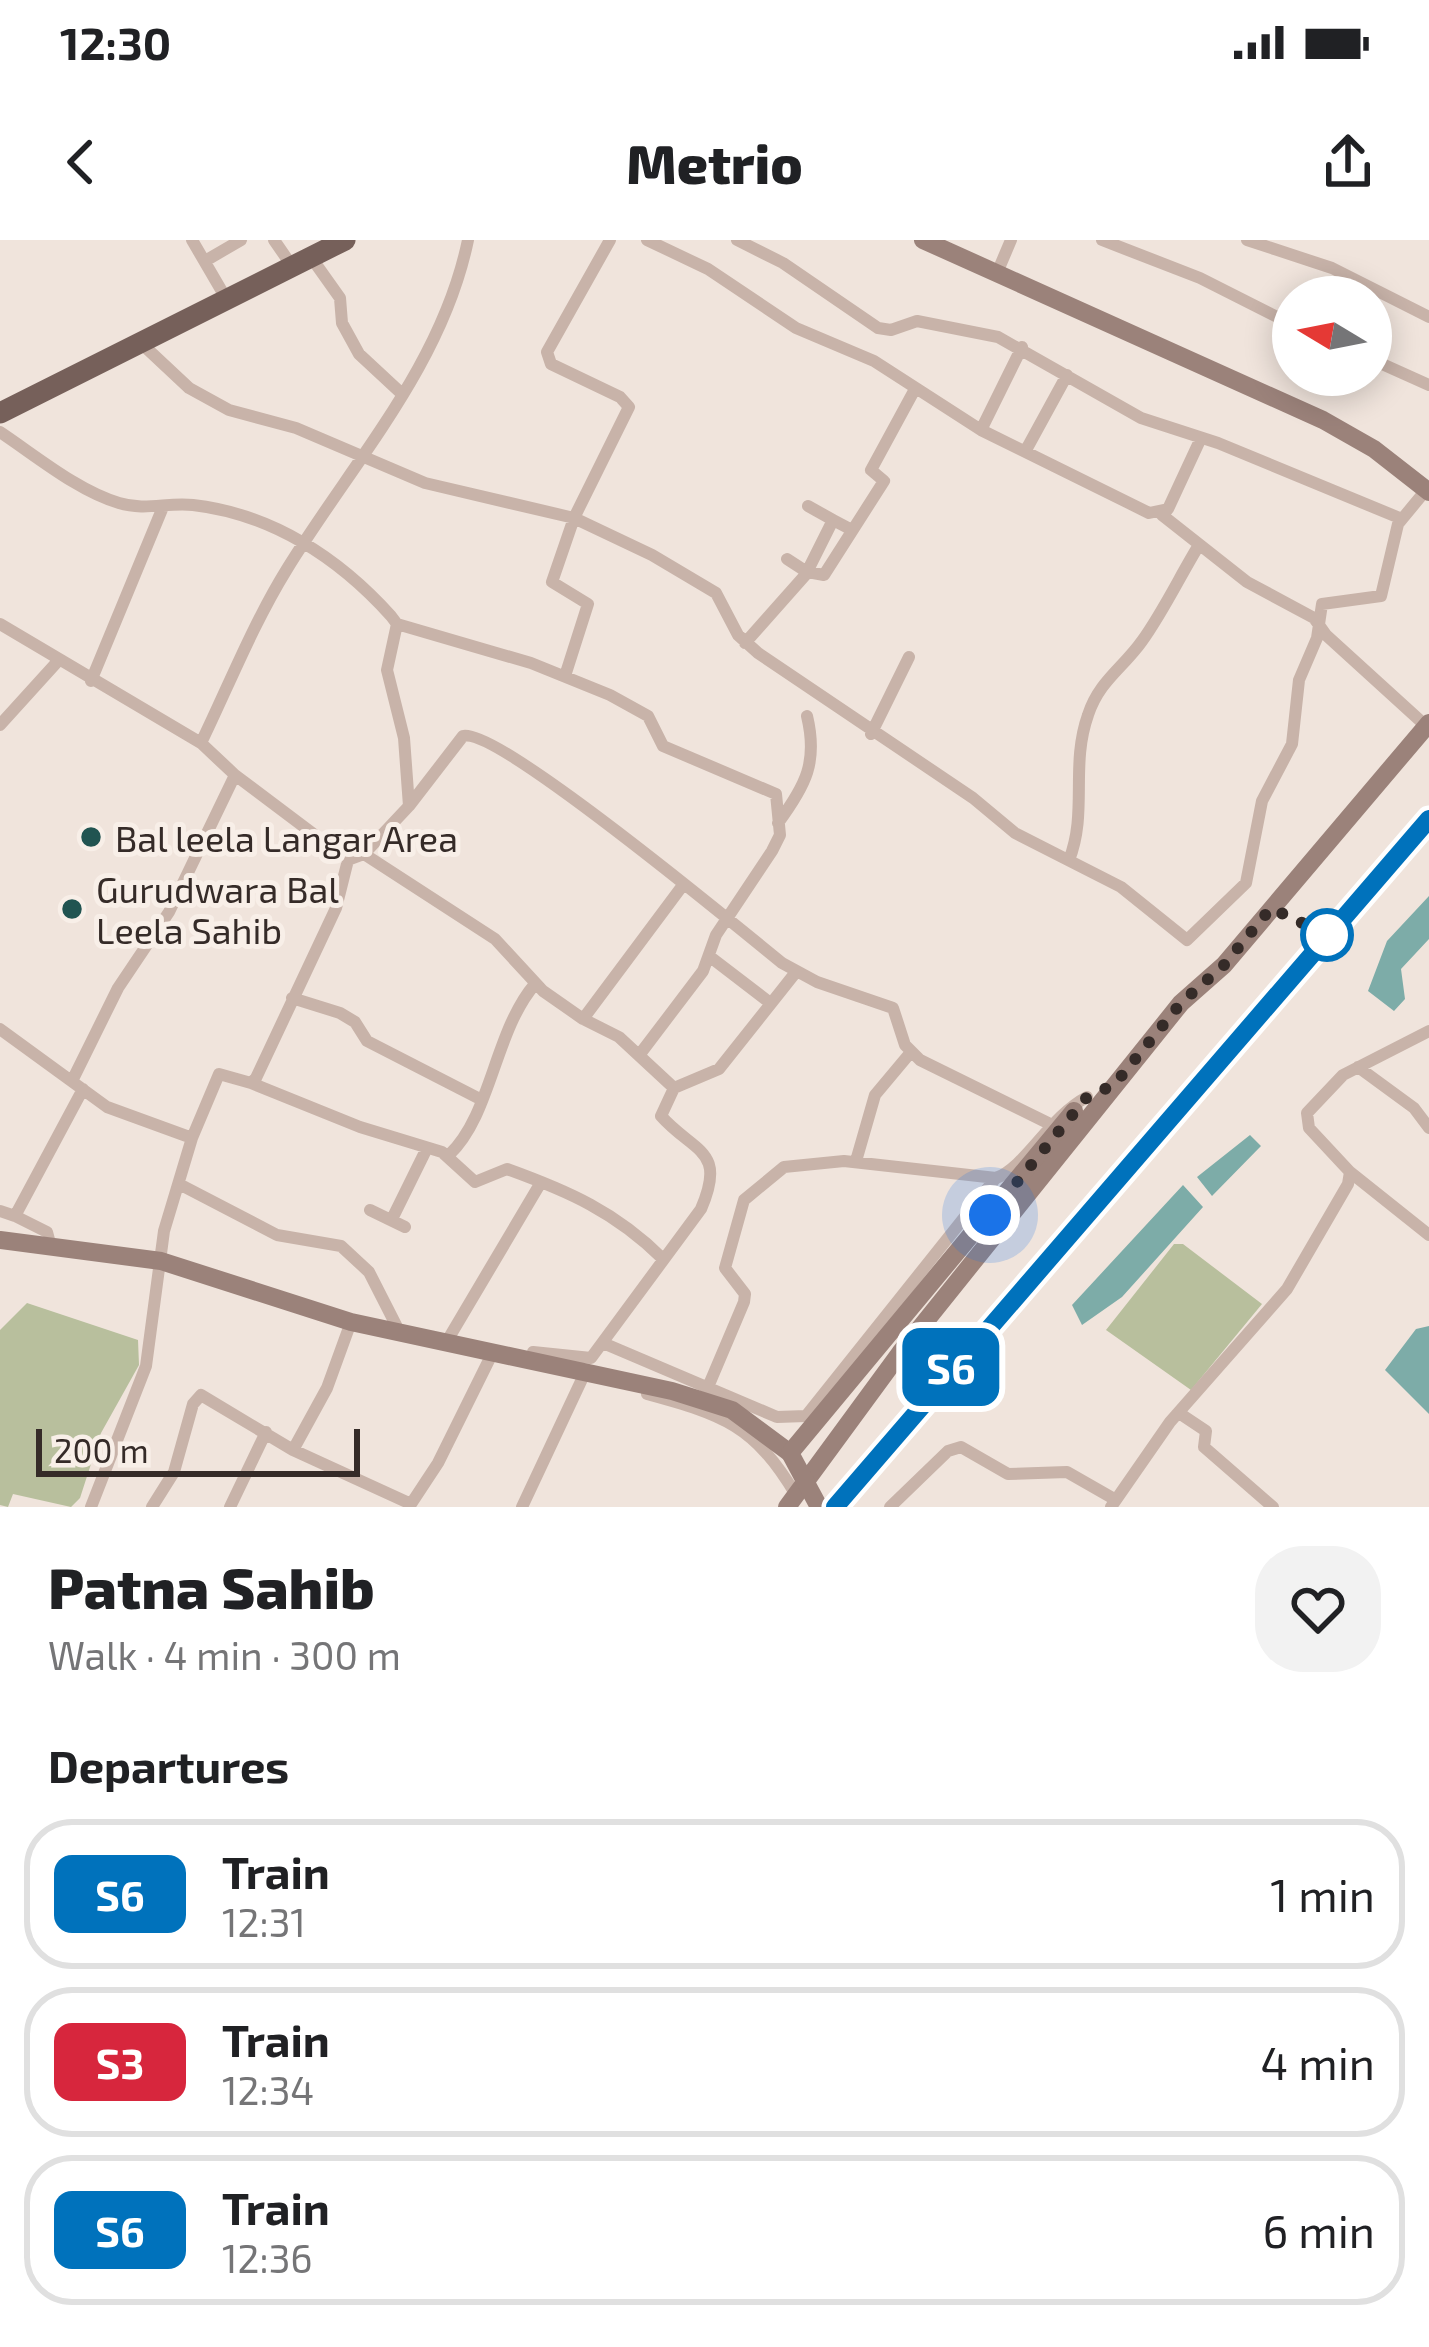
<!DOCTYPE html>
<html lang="en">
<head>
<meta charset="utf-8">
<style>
	:root { --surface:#fff; --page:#f2f2f2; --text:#202124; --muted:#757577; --line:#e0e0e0 }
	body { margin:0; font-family:"Exo 2",sans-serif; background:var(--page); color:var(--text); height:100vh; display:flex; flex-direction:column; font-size:45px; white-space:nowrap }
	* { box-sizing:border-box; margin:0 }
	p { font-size:39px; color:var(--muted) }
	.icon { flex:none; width:66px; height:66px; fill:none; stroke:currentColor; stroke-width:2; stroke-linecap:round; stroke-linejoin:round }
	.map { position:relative; height:1267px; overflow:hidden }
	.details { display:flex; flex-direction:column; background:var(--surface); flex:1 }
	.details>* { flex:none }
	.badge { padding:0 24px; border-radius:18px; font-size:42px; line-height:78px }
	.needle { width:78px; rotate:280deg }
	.controls { position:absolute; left:1272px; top:36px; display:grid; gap:24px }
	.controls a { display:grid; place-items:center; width:120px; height:120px; border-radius:50%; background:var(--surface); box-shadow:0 6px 30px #0003; font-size:60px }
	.scale { position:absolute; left:36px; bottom:30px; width:324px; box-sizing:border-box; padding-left:12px; border:6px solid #352b28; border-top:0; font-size:33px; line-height:42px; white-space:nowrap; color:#352b28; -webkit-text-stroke:9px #f8efe8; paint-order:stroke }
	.you { position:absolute; width:60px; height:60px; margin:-30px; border:9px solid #fff; border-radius:50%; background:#1a73e8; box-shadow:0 0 0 18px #1a73e833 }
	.map>.badge { position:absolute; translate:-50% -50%; box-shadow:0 0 0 6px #fff }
	h2 { padding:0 48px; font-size:45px; line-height:108px }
	.round { display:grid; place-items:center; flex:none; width:126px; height:126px; border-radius:48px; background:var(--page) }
	.headline { display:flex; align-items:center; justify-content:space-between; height:204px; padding:0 48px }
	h1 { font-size:57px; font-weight:800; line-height:90px }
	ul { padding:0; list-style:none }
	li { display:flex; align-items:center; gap:36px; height:150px; margin:0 24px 18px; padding:0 24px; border:6px solid var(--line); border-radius:48px }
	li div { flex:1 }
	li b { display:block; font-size:45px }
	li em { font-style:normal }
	li .badge { min-width:132px; font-weight:700; text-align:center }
	.status { display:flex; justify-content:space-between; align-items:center; height:84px; padding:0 60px; background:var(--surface); direction:ltr }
	.status svg { height:33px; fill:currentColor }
	header { display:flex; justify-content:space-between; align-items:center; height:156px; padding:0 48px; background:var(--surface); font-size:54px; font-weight:800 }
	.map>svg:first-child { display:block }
	.green { fill:#b8bf9d }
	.water { fill:#7daca8 }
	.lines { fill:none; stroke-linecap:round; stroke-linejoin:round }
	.street { stroke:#c8b3a9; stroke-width:12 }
	.secondary { stroke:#9b827a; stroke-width:18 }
	.primary { stroke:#76605a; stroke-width:21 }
	.rail-casing { stroke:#352b28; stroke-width:8 }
	.rail { stroke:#f8efe8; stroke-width:3; stroke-dasharray:9; stroke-linecap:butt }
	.secondary-bridge { stroke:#9b827a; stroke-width:18 }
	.line-casing { stroke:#fff; stroke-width:27 }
	.line { stroke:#0072bc; stroke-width:18 }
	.walk { stroke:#352b28; stroke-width:12; stroke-dasharray:0 21.6 }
	.poi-dot { fill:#215451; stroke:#f8efe8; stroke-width:4.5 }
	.stop-dot { fill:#fff; stroke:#0072bc; stroke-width:6 }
	.labels { text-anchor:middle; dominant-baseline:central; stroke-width:10; stroke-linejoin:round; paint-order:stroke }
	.poi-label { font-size:36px; fill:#352b28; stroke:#f8efe8; text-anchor:start }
</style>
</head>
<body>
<div class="status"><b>12:30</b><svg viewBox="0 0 49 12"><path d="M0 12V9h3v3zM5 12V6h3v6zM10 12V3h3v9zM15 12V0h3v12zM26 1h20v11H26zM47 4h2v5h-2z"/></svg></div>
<header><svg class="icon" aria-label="back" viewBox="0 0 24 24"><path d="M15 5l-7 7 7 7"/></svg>Metrio<svg class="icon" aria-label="share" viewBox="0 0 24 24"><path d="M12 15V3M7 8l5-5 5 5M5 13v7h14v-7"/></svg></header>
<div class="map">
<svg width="1429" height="1267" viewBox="0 0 1429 1267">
	<rect width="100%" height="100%" fill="#f0e4dc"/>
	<path class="green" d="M 1174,1004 L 1183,1004 L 1262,1064 L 1191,1150 L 1106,1090 Z
		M 27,1063 L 138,1100 L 139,1125 L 101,1193 L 80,1258 L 71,1267 L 13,1254 L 8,1267 L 0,1265 L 0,1090 Z"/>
	<path class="water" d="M 1429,656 L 1429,699 L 1401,729 L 1405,759 L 1394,771 L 1368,751 L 1387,701 Z
		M 1250,895 L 1261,906 L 1212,956 L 1197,937 Z
		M 1183,945 L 1203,967 L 1122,1057 L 1082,1085 L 1072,1065 Z
		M 1429,1086 L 1429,1174 L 1385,1130 L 1416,1089 Z"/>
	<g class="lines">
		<path class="street" d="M 192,0 L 227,60
			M 274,0 L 294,29
			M 647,0 L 708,29 L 796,88 L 874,121 L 981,190 L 1149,273 L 1168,269 L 1201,198
			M 737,0 L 783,23 L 878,88 L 891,90 L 917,81 L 998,97 L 1141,178 L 1218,203 L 1402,279
			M 1102,0 L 1200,38 L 1293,85
			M 1247,0 L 1332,28 L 1429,77
			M 313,20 L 340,58 L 342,83 L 359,114 L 401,153
			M 205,21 L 241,0
			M 997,33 L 1011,0
			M 142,104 L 189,148 L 229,170 L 296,188 L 425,243 L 574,278 L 652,315 L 716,353 L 738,395 L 758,413 L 973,558 L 1015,593 L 1121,647 L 1187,700 L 1246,643 L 1262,561 L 1292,504 L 1299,440 L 1317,398 L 1322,364 L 1381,356 L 1398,284 L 1426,250
			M 1371,119 L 1429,145
			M 981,190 L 1022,107
			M 0,192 C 36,216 78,251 119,263 C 145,271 168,262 193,265 C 272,274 339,318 391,376 L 397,384 L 387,430 L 404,498 L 409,566 L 364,614 L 348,620
			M 1026,210 L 1067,135
			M 808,266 L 833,280
			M 1162,275 L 1247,342 L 1314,378 L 1326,395 L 1426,486
			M 787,319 L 807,332
			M 806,334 L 833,280 L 852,290
			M 0,384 L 201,503
			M 397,384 L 531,423 L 610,455 L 648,476 L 663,506 L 776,554 L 780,595 L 772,611 L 716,695 L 703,731 L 640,814
			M 745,403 L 808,332 L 824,335 L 884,241 L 871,230 L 915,149
			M 565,436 L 588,364 L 552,342 L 574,278 L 629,167 L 620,157 L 551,124 L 547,112 L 610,0
			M 91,441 L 163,267
			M 0,485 L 58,421
			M 871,494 L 909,417
			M 409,566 L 463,496 C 497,487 740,689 782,723 L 817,742 L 893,768 L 905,805 L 920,820 L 1048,883
			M 778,583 C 806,545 818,522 807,476
			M 364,614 L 495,699 L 543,751 L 583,779 L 683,645
			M 1069,620 C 1088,572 1070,526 1088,475 C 1099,441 1123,428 1142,401 C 1163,372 1180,336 1199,305
			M 709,716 L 769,762
			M 292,758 L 340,773 L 355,782 L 367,801 L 480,859
			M 0,789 L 107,867 L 192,898 L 164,991 L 146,1126 L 91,1267
			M 1358,827 L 1414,868 L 1429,888
			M 73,839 L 118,748 L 169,672 L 235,535 L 201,503 C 229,445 253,384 287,329 C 352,223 442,126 468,0
			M 251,843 L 360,887 L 442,912 L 475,942 L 507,929 C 568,951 616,972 663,1019
			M 674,848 L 719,829 L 796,732
			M 192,898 L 219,834 L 251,843 L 256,838 L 336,668 L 348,620 L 235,535
			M 449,915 C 492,874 494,792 535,744
			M 856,921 L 875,855 L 911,812
			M 1350,932 L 1429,995
			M 179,944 L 277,995 L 341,1006 L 369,1032 L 396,1085
			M 370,970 L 405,987
			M 0,971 L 15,976 L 83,849
			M 15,976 L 47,992 L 51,1007
			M 392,979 L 427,908
			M 450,1096 L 540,944
			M 603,1103 L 777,1177 L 806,1176 L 995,939
			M 533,1112 L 591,1118 L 701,969 C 727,909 694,913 661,876 L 674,848 L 619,797 L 583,779
			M 708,1147 L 744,1062 L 745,1054 L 725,1028 L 744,960 L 784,927 L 844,921 L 996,938 C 1026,927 1049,877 1087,857
			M 647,1154 C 724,1175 754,1185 796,1255
			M 1179,1173 L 1206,1191 L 1204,1207 L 1273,1267
			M 293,1210 L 327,1148 L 351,1082
			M 152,1267 L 174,1232 L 193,1164 L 201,1155 L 293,1210 L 411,1264
			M 230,1267 L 266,1192
			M 409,1267 L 438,1223 L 490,1118
			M 522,1267 L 583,1137
			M 890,1267 L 948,1211 L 961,1207 L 1008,1234 L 1067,1232 L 1116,1260
			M 1111,1267 L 1170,1182 L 1287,1049 L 1348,944 L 1350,932 L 1309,888 L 1307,873 L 1343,835 L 1429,791"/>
		<path class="secondary" d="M 923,0 L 1323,180 L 1374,209 L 1429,252
			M 0,1000 L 161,1021 L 351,1082 L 672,1151 L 732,1170 L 790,1213
			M 787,1267 L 900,1113 L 1181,763 L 1224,725 L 1429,483"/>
		<path class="primary" d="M 0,173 L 345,0"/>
		<defs>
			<path id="rail" d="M 835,1267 L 1429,579"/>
		</defs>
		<use href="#rail" class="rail-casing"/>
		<use href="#rail" class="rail"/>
		<path class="secondary-bridge" d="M 819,1267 L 790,1213 L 1074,871"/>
	</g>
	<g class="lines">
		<defs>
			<path id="line" d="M 835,1267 L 1429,579"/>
		</defs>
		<use href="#line" class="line-casing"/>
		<use href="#line" class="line"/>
		<path class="walk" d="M 990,975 L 1087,857 L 1114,845 L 1181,763 L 1224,725 L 1271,668 L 1327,695"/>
	</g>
	<g class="poi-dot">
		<circle cx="91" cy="597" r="12"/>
		<circle cx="72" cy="669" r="12"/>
	</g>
	<circle class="stop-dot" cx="1327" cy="695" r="24"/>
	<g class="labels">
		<g class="poi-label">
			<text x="115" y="597">Bal leela Langar Area</text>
			<text x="96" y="648">Gurudwara Bal<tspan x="96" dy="41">Leela Sahib</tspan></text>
		</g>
	</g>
</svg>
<div class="controls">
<a><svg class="needle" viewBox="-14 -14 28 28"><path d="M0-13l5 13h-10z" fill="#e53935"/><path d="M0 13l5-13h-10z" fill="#757577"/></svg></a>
</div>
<div class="scale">200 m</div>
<div class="you" style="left:990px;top:975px"></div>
<b class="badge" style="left:951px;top:1127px;background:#0072bc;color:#fff">S6</b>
</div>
<section class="details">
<div class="headline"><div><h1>Patna Sahib</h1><p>Walk · 4 min · 300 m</p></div><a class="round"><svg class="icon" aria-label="heart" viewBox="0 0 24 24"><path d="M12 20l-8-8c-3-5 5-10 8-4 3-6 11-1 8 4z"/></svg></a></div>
<h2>Departures</h2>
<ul>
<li><span class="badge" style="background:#0072bc;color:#fff">S6</span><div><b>Train</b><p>12:31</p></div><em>1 min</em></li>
<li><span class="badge" style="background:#d7263d;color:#fff">S3</span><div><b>Train</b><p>12:34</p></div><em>4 min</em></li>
<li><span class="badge" style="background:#0072bc;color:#fff">S6</span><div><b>Train</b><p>12:36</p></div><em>6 min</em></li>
</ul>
</section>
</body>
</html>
